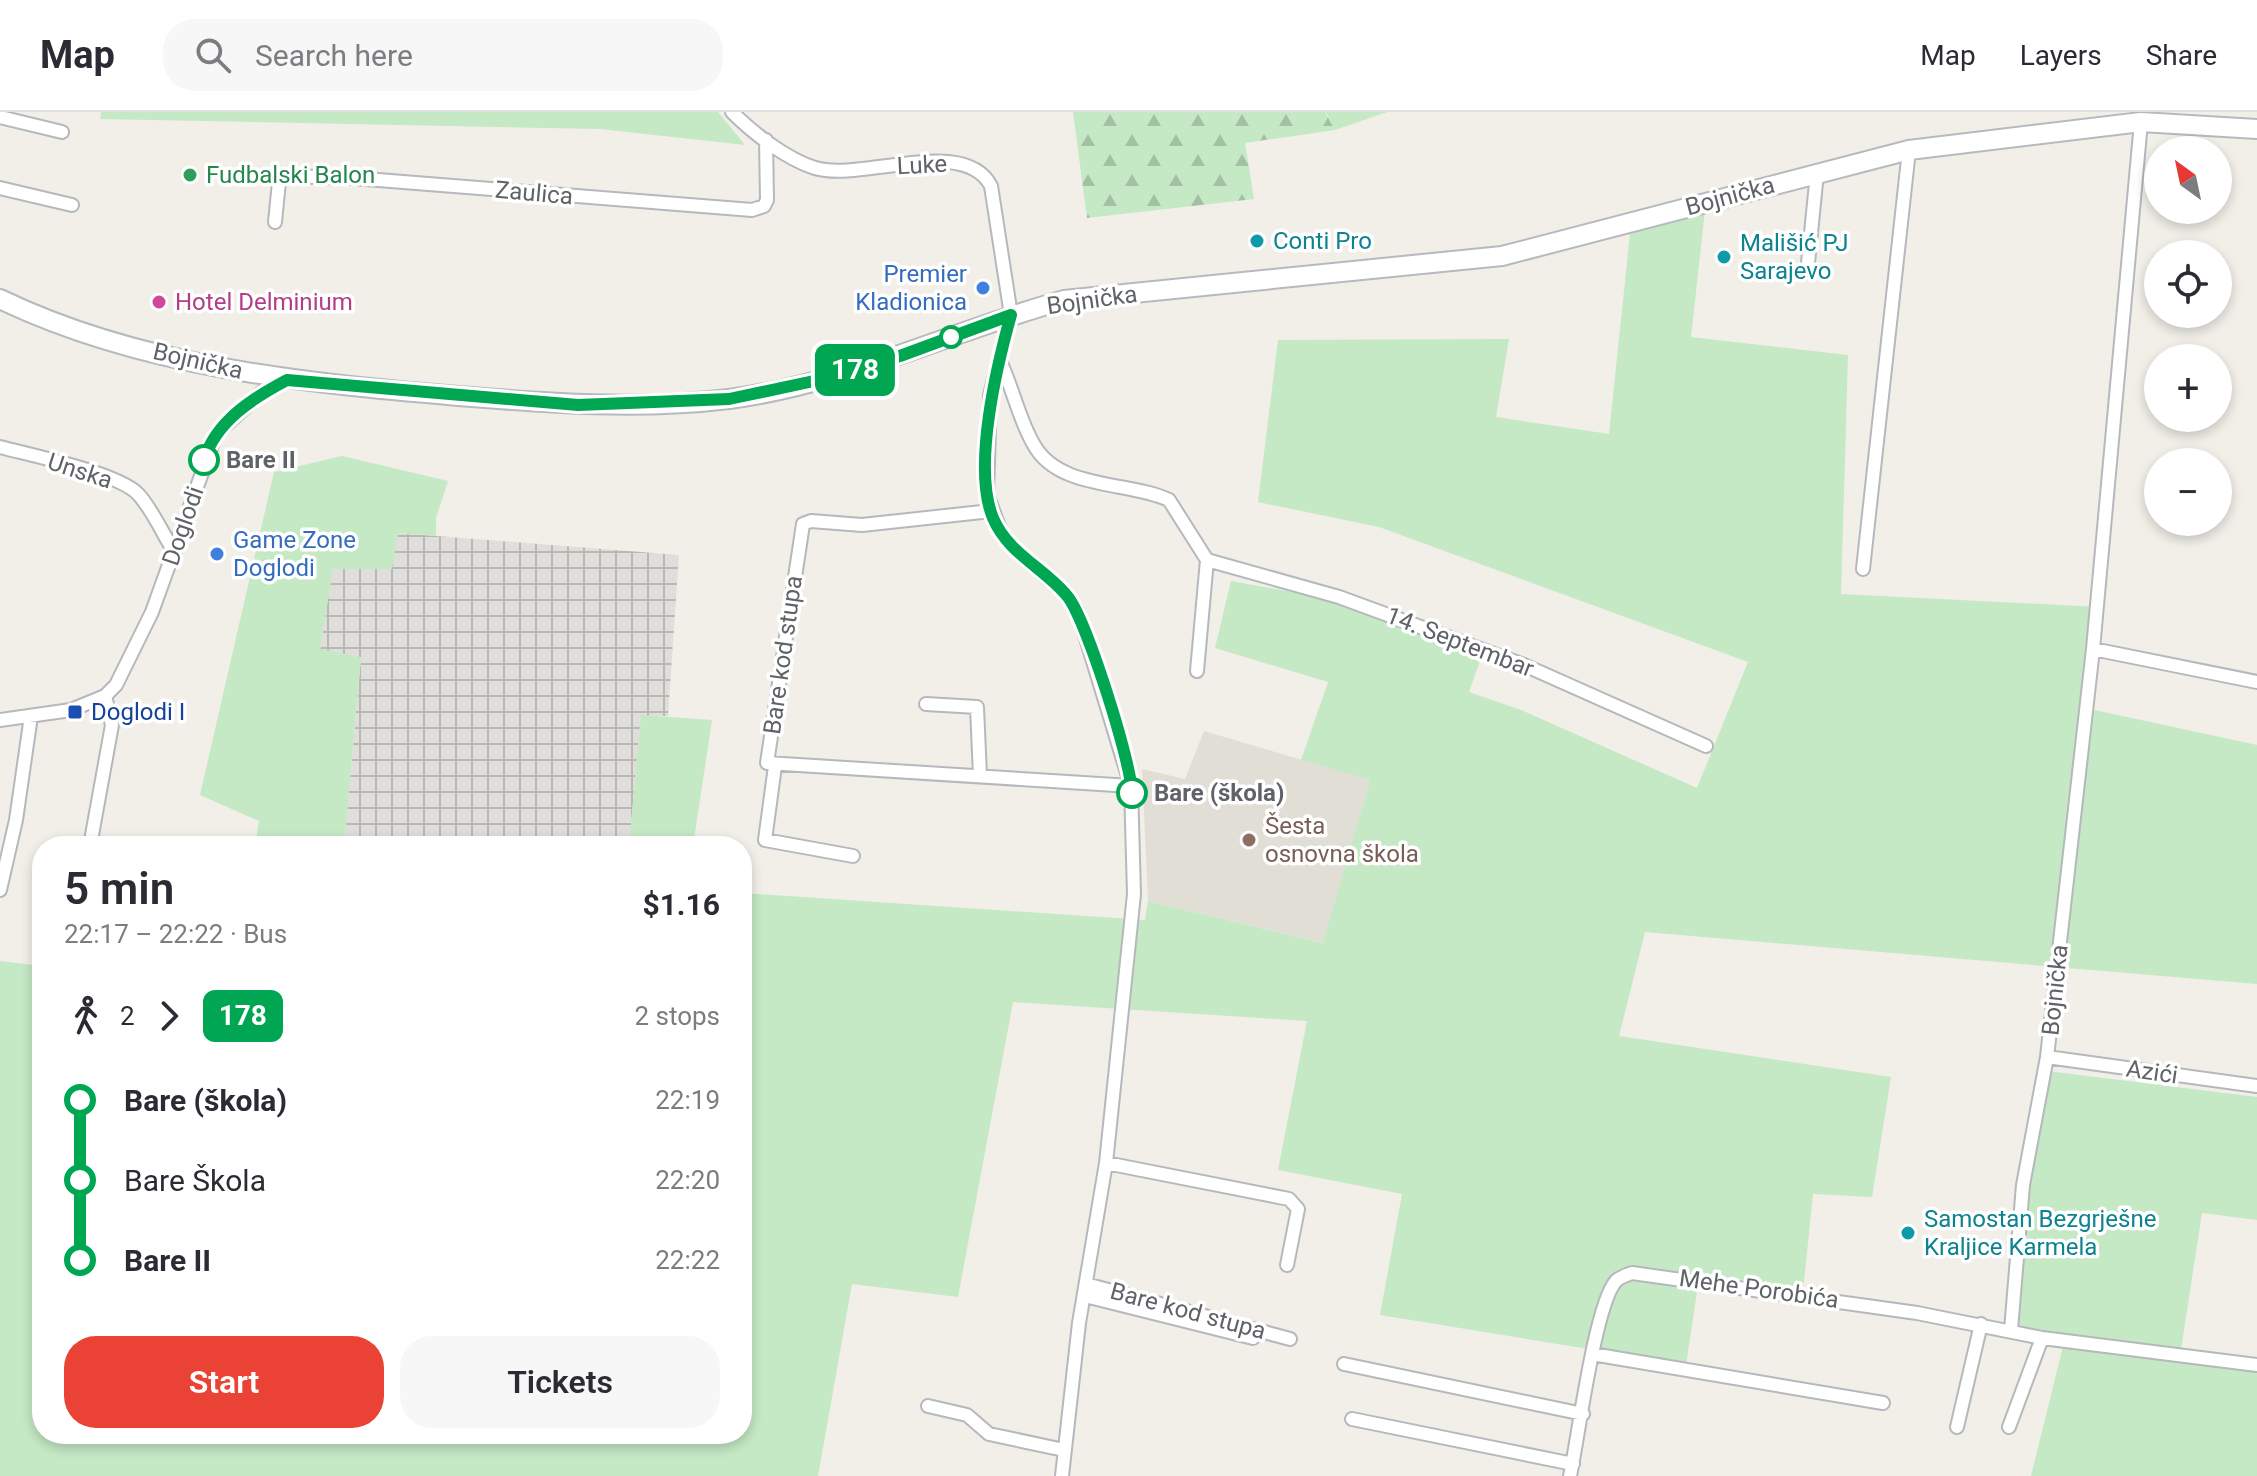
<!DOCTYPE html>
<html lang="en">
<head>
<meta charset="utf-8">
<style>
	:root { --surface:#fff; --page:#f7f7f7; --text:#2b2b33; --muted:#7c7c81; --line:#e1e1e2; --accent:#ea4335 }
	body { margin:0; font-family:Roboto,sans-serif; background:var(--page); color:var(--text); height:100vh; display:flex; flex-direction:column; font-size:30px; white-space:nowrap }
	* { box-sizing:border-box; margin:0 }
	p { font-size:26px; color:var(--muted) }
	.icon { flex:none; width:44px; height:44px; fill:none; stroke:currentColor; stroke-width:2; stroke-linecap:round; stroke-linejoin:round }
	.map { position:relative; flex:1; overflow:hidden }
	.panel { position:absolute; left:32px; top:724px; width:720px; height:608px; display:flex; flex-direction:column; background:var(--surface); border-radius:32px; box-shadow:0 4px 12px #0003 }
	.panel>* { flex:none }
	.badge { padding:0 16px; border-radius:12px; font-size:28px; line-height:52px }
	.needle { width:52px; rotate:327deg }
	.buttons { position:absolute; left:2144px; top:24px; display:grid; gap:16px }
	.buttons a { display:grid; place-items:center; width:88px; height:88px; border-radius:50%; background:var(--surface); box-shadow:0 4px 12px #0003; font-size:40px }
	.map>.badge { position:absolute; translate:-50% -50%; box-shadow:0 0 0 4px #fff }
	.legs { display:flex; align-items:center; gap:12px; height:88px; padding:0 32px; font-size:26px }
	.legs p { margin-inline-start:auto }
	.headline { display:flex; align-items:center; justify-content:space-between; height:136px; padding:0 32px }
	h1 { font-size:44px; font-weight:600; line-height:60px }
	.action { display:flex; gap:16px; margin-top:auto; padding:16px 32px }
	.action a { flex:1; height:92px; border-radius:32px; background:var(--accent); color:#fff; font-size:32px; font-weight:600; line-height:92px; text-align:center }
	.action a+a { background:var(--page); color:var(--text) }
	ul { padding:0 32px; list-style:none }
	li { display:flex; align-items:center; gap:28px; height:80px; font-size:30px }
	li i { display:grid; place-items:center; width:12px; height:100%; margin:0 10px; background:currentColor }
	li i::after { content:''; width:20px; height:20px; margin:-10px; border:6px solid; border-radius:50%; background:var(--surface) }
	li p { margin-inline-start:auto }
	li:first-child i { background:linear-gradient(#0000 50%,currentColor 0) }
	li:last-child i { background:linear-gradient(currentColor 50%,#0000 0) }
	header { display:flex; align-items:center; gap:48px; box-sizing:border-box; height:112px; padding:0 40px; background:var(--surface); border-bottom:2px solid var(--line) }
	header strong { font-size:38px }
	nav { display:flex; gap:44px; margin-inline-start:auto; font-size:28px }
	.search { width:560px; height:72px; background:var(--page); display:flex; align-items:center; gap:20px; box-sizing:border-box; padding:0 28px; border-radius:32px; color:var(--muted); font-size:30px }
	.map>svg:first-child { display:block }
	.industrial { fill:url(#industrial-grid) }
	.education { fill:#e1ded6 }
	.green { fill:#c5e8c5 }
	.forest { fill:url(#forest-firs) }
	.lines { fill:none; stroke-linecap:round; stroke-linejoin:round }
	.minor-casing { stroke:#b5b8bc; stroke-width:16 }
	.secondary-casing { stroke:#b6babf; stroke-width:22 }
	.minor { stroke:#fff; stroke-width:12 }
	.secondary { stroke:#fff; stroke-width:18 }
	.line-1-casing { stroke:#fff; stroke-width:18 }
	.line-1 { stroke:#00a651; stroke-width:12 }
	.leisure-dot { fill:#2e9e5b; stroke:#fff; stroke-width:3 }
	.culture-dot { fill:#0f9aa8; stroke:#fff; stroke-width:3 }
	.shop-dot { fill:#3f7fe0; stroke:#fff; stroke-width:3 }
	.hotel-dot { fill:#d1479c; stroke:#fff; stroke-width:3 }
	.stop-1-dot { fill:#fff; stroke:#00a651; stroke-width:4 }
	.transit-dot { fill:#1a4fb4; stroke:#fff; stroke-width:3 }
	.education-dot { fill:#8d6e63; stroke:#fff; stroke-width:3 }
	.labels { text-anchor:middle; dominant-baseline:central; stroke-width:7; stroke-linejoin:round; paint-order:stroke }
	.street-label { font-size:24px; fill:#5f6368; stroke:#fff }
	.leisure-label { font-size:24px; fill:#27864d; stroke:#fff; text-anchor:start }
	.culture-label { font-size:24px; fill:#0d838f; stroke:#fff; text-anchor:start }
	.shop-label { font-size:24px; fill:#366cbe; stroke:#fff; text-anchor:end }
	.hotel-label { font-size:24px; fill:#b23c85; stroke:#fff; text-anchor:start }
	.stop-label { font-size:24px; font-weight:bold; fill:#5f6368; stroke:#fff; text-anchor:start }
	.transit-label { font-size:24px; fill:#164399; stroke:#fff; text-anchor:start }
	.education-label { font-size:24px; fill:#785e54; stroke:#fff; text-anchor:start }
</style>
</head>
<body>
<header>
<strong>Map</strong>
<div class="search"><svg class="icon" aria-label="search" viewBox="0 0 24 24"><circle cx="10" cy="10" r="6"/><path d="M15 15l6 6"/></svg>Search here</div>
<nav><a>Map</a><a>Layers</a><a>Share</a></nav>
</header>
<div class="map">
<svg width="2257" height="1364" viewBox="0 0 2257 1364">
	<defs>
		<pattern id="industrial-grid" width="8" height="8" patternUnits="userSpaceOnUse" patternTransform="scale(2)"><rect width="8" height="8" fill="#e0deda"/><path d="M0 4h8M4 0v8" fill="none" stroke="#b9b8b5"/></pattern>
		<pattern id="forest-firs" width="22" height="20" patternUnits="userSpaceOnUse" patternTransform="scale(2)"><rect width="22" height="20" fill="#c5e8c5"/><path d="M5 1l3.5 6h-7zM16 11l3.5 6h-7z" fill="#a3c0a4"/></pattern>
	</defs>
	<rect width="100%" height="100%" fill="#f1efe8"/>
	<path class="industrial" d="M 398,421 L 679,443 L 668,604 L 641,604 L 629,734 L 344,734 L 361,546 L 320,538 L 333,456 L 391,456 Z"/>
	<path class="education" d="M 1204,619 L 1370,668 L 1324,831 L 1148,789 L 1142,657 L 1185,667 Z"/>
	<path class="green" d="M 101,0 L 718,0 L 745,33 L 600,17 L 100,7 Z
		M 1326,0 L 1387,0 L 1335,18 Z
		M 1705,98 L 1691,225 L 1848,243 L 1841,482 L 2100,495 L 2085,596 L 2257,633 L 2257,872 L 1645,820 L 1619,924 L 1891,965 L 1872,1085 L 1813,1082 L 1803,1179 L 1700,1160 L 1686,1253 L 1380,1203 L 1402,1082 L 1278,1058 L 1307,909 L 1013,890 L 958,1185 L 852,1172 L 818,1364 L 0,1364 L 0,849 L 42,854 L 42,1322 L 742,1322 L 742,781 L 1145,808 L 1148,789 L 1323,831 L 1370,668 L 1301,648 L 1328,570 L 1215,536 L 1231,469 L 1331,487 L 1481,546 L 1469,580 L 1521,598 L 1697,676 L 1748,550 L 1379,415 L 1258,390 L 1278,228 L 1509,227 L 1496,305 L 1609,322 L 1630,122 Z
		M 342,344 L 448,369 L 436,406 L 436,424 L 398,421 L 392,457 L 333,457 L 320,537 L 361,545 L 344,734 L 255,734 L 259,709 L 200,683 L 274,360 Z
		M 641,603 L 712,608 L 693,734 L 629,734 Z
		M 2039,958 L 2257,985 L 2257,1108 L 2202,1101 L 2180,1244 L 2257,1256 L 2257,1364 L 2031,1364 L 2064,1230 L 2007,1218 Z"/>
	<path class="forest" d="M 1073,0 L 1325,0 L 1335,18 L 1245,31 L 1254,87 L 1087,106 Z"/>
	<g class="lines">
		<defs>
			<path id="minor" d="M 732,0 C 753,21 786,47 815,56 C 862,70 964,23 991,74 L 1011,203 L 990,283 L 987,382 L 1001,420 L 1018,441 L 1066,482 L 1078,500 L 1131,674 L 1134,782 L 1106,1051 L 1079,1211 L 1062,1364
				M 0,5 L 62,20
				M 0,76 L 72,93
				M 275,110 L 279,70 L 288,64 L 353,66 L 752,98 L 764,94 L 767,88 L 766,28
				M 1808,151 L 1817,61
				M 999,247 C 1013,275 1018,306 1034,333 C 1059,378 1129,369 1169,388 L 1207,448 L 1339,485 L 1524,553 L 1706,634
				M 0,335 C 30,343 118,361 138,382 C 153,398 163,423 175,441
				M 991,399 L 862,413 L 811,409 L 803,412 L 767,651 L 1131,674
				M 1863,457 L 1909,38
				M 2093,537 L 2257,570
				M 1197,559 L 1207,448
				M 926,592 L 977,595 L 980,664
				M 0,608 L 71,598 L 105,584 L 116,573 L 152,500 L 216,322 L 261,281 L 287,268
				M 775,654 L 765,728 L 853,744
				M 90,734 L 112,613 L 105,584
				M 0,778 L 16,708 L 31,604
				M 2047,945 L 2257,974
				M 1106,1051 L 1289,1087 L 1298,1097 L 1287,1153
				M 1086,1172 L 1290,1227
				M 1085,1184 L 1253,1226
				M 2011,1218 L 2023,1073 L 2047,945 L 2093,537 L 2141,10
				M 1592,1242 L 1883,1291
				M 1344,1252 L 1583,1302
				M 928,1294 L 967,1303 L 989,1322 L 1064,1338
				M 1352,1307 L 1573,1352
				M 1957,1315 L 1981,1212
				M 2009,1315 L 2042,1226
				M 1570,1364 C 1578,1327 1595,1192 1616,1169 C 1620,1165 1626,1163 1632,1161 L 1917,1201 L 2042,1226 L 2257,1253"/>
			<path id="secondary" d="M 0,187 C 141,255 304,271 458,284 C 547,291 639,298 729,287 C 845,272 951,219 1064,188 L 1502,144 L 1909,38 L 2141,10 L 2257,17"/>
		</defs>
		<use href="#minor" class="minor-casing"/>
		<use href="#secondary" class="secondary-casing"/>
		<use href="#minor" class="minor"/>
		<use href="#secondary" class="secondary"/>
	</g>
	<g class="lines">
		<defs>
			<path id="line-1" d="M 204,348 C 216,309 253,286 287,268 L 578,293 L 729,287 L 814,269 L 900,244 L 1011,203 C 997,253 972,356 993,406 C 1008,442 1046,457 1068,485 C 1087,510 1131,649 1132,681"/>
		</defs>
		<use href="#line-1" class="line-1-casing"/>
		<use href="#line-1" class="line-1"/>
	</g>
	<circle class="leisure-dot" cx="190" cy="63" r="8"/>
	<g class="culture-dot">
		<circle cx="1257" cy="129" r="8"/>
		<circle cx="1724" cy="145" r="8"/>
		<circle cx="1908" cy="1121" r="8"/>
	</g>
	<g class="shop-dot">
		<circle cx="983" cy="176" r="8"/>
		<circle cx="217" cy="442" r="8"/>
	</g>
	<circle class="hotel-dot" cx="159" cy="190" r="8"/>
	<g class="stop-1-dot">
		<circle cx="951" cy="225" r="10"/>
		<circle cx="204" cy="348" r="14"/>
		<circle cx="1132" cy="681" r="14"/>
	</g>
	<rect class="transit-dot" x="67" y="592" width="16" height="16" rx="4"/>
	<circle class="education-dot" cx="1249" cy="728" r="8"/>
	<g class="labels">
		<g class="street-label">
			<text transform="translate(922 53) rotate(-3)">Luke</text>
			<text transform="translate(534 81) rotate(5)">Zaulica</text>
			<text transform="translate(1730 84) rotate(-15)">Bojnička</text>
			<text transform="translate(1092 188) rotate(-8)">Bojnička</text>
			<text transform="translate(198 249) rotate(13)">Bojnička</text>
			<text transform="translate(80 359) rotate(18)">Unska</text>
			<text transform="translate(183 414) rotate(-71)">Doglodi</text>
			<text transform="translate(1460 530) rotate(21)">14. Septembar</text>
			<text transform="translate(783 543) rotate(-82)">Bare kod stupa</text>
			<text transform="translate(2055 878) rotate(-84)">Bojnička</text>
			<text transform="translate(2152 960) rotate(8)">Azići</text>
			<text transform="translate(1759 1177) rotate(8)">Mehe Porobića</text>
			<text transform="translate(1188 1199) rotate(15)">Bare kod stupa</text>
		</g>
		<g class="leisure-label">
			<text x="206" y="63">Fudbalski Balon</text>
		</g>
		<g class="culture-label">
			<text x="1273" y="129">Conti Pro</text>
			<text x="1740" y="131">Mališić PJ<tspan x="1740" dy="28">Sarajevo</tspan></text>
			<text x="1924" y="1107">Samostan Bezgrješne<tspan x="1924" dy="28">Kraljice Karmela</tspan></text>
		</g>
		<g class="shop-label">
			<text x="967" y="162">Premier<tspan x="967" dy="28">Kladionica</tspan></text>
			<text x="233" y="428" text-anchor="start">Game Zone<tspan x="233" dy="28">Doglodi</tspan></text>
		</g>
		<g class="hotel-label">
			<text x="175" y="190">Hotel Delminium</text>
		</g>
		<g class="stop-label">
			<text x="226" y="348">Bare II</text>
			<text x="1154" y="681">Bare (škola)</text>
		</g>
		<g class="transit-label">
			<text x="91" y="600">Doglodi I</text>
		</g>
		<g class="education-label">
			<text x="1265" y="714">Šesta<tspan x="1265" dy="28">osnovna škola</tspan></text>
		</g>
	</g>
</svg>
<div class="buttons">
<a><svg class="needle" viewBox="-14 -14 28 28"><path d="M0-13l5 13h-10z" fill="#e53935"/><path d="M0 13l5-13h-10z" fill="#7c7c81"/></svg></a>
<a><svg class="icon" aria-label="locate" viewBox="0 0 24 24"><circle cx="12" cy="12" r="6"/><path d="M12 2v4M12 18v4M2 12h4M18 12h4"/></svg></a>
<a>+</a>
<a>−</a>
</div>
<b class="badge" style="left:855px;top:258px;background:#00a651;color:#fff">178</b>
<section class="panel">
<div class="headline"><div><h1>5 min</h1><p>22:17 – 22:22 · Bus</p></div><b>$1.16</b></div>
<div class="legs"><svg class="icon" aria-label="walk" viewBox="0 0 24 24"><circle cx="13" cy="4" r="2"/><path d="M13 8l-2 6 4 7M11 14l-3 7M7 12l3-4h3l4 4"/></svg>2<svg class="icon" aria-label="forward" viewBox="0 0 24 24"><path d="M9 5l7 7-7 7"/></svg><b class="badge" style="background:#00a651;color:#fff">178</b><p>2 stops</p></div>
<ul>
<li><i style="color:#00a651"></i><b>Bare (škola)</b><p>22:19</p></li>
<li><i style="color:#00a651"></i><span>Bare Škola</span><p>22:20</p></li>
<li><i style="color:#00a651"></i><b>Bare II</b><p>22:22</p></li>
</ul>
<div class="action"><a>Start</a><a>Tickets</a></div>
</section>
</div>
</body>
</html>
